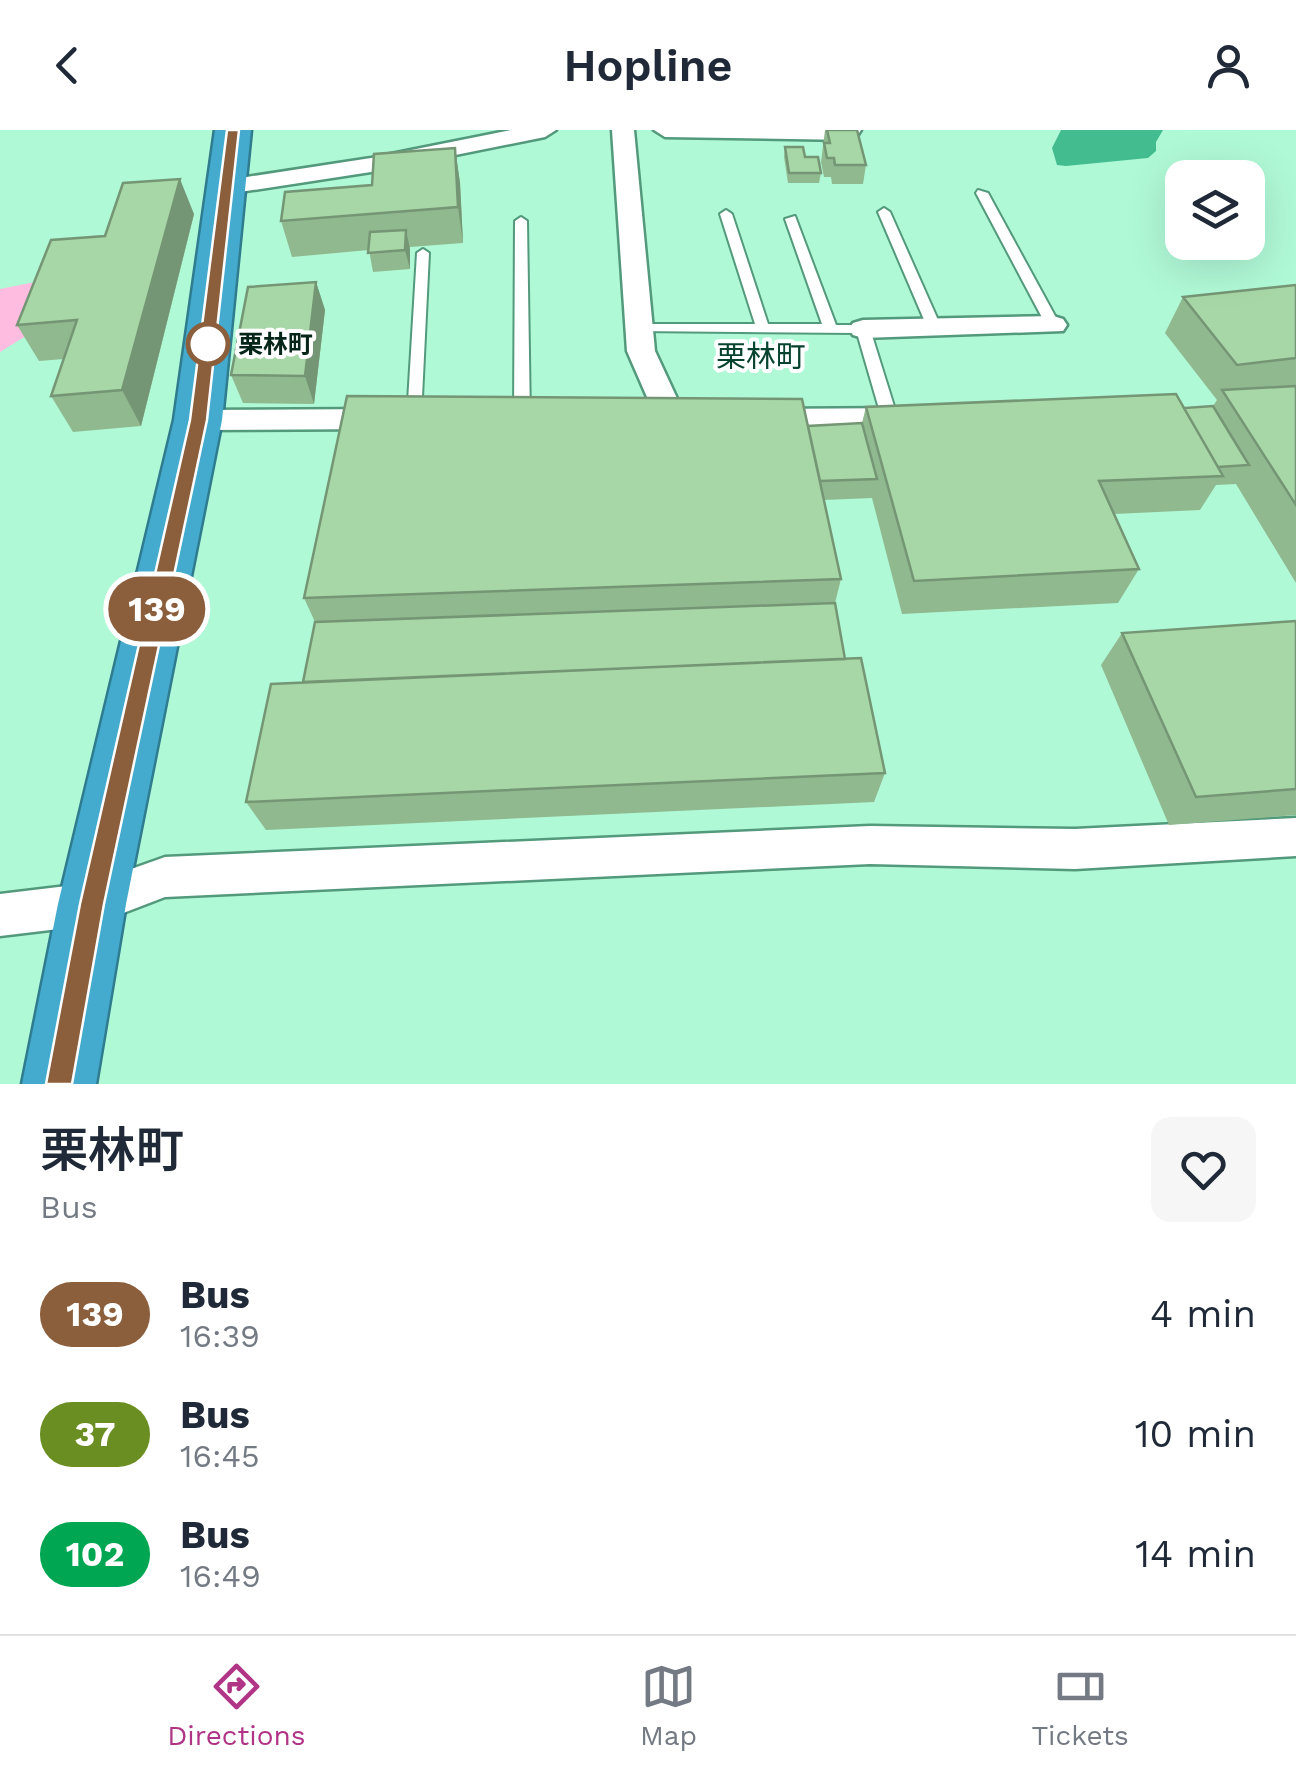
<!DOCTYPE html>
<html lang="en">
<head>
<meta charset="utf-8">
<style>
	:root { --surface:#fff; --page:#f6f6f7; --text:#1f2937; --muted:#747a83; --line:#e0e1e3; --accent:#b13586 }
	body { margin:0; font-family:"Work Sans","Noto Sans JP",sans-serif; background:var(--page); color:var(--text); height:100vh; display:flex; flex-direction:column; font-size:38px; white-space:nowrap }
	* { box-sizing:border-box; margin:0 }
	p { font-size:32px; color:var(--muted) }
	.icon { flex:none; width:55px; height:55px; fill:none; stroke:currentColor; stroke-width:2; stroke-linecap:round; stroke-linejoin:round }
	.map { position:relative; height:954px; overflow:hidden }
	.drawer { display:flex; flex-direction:column; background:var(--surface); flex:1 }
	.drawer>* { flex:none }
	.badge { padding:0 20px; border-radius:32px; font-size:35px; line-height:65px }
	.buttons { position:absolute; left:1165px; top:30px; display:grid; gap:20px }
	.buttons a { display:grid; place-items:center; width:100px; height:100px; border-radius:20px; background:var(--surface); box-shadow:0 10px 40px #0002; font-size:50px }
	.map>.badge { position:absolute; translate:-50% -50%; box-shadow:0 0 0 5px #fff }
	.round { display:grid; place-items:center; flex:none; width:105px; height:105px; border-radius:20px; background:var(--page) }
	.head { display:flex; align-items:center; justify-content:space-between; height:170px; padding:0 40px }
	h1 { font-size:48px; font-weight:600; line-height:75px }
	ul { padding:0; list-style:none }
	li { display:flex; align-items:center; gap:30px; height:120px; padding:0 40px }
	li div { flex:1 }
	li b { display:block; font-size:38px }
	li em { font-style:normal }
	li .badge { min-width:110px; font-weight:700; text-align:center }
	header { display:flex; justify-content:space-between; align-items:center; height:130px; padding:0 40px; background:var(--surface); font-size:45px; font-weight:600 }
	.dock { display:flex; justify-content:space-around; align-items:center; height:140px; border-top:2px solid var(--line); background:var(--surface); font-size:28px; color:var(--muted) }
	.dock a { display:grid; justify-items:center; gap:5px }
	.dock .selected { color:var(--accent) }
	.map>svg:first-child { display:block }
	.green { fill:#ffbce1 }
	.water { fill:#43bd8f }
	.lines { fill:none; stroke-linecap:round; stroke-linejoin:round }
	.lane-casing { stroke:#53997b; stroke-width:4 }
	.street-casing { stroke:#53997b; stroke-width:5 }
	.highway-casing { stroke:#2f7c8f; stroke-width:5 }
	.lane { fill:#fff; fill-rule:evenodd }
	.street { fill:#fff; fill-rule:evenodd }
	.highway { fill:#45abce; fill-rule:evenodd }
	.wall { fill:#90b98f }
	.shaded-wall { fill:#759674 }
	.building { fill:#a7d7a6; stroke:#759674; stroke-width:2.5 }
	.line { fill:#8b5e3c; stroke:#fff; stroke-width:2.5 }
	.stop-dot { fill:#fff; stroke:#8b5e3c; stroke-width:5 }
	.labels { text-anchor:middle; dominant-baseline:central; stroke-width:8; stroke-linejoin:round; paint-order:stroke }
	.stop-label { font-size:25px; font-weight:bold; fill:#07261a; stroke:#fff; text-anchor:start }
	.quarter-label { font-size:30px; fill:#07432f; stroke:#fff }
</style>
</head>
<body>
<header><svg class="icon" aria-label="back" viewBox="0 0 24 24"><path d="M15 5l-7 7 7 7"/></svg>Hopline<svg class="icon" aria-label="person" viewBox="0 0 24 24"><circle cx="12" cy="8" r="4"/><path d="M4 21q1-7 8-7t8 7"/></svg></header>
<div class="map">
<svg width="1296" height="954" viewBox="0 0 1296 954">
	<rect width="100%" height="100%" fill="#b0f9d7"/>
	<path class="green" d="M 40,151 L 34,201 L 0,222 L 0,159 Z"/>
	<path class="water" d="M 1061,0 L 1163,0 L 1156,12 L 1156,21 L 1148,28 L 1066,36 L 1057,35 L 1052,18 Z"/>
	<g class="lines">
		<defs>
			<path id="lane" d="M 978,60 L 988,63 L 1060,195 L 1058,198 L 1053,199 L 1046,195 L 976,63 Z
				M 884,78 L 890,82 L 942,199 L 940,202 L 930,202 L 928,199 L 878,82 Z
				M 726,80 L 732,84 L 768,194 L 822,194 L 785,89 L 795,86 L 836,195 L 863,195 L 870,199 L 898,289 L 895,293 L 890,294 L 882,289 L 857,203 L 634,201 L 632,198 L 639,194 L 755,194 L 720,84 Z
				M 521,87 L 527,91 L 530,290 L 522,295 L 514,290 L 515,91 Z
				M 423,119 L 429,123 L 421,288 L 414,293 L 407,288 L 417,123 Z"/>
			<path id="street" d="M 511,0 L 556,0 L 545,7 L 371,42 L 227,64 L 215,57 L 227,50 L 371,28 Z
				M 612,0 L 634,0 L 655,221 L 687,290 L 683,297 L 672,300 L 661,297 L 657,290 L 627,221 Z
				M 654,0 L 861,0 L 856,8 L 848,10 L 665,7 Z
				M 1053,186 L 1063,189 L 1067,195 L 1063,201 L 863,208 L 853,205 L 849,199 L 853,193 L 863,190 Z
				M 911,278 L 922,281 L 926,288 L 922,295 L 758,299 L 747,296 L 743,289 L 747,282 L 758,279 Z
				M 386,279 L 397,282 L 401,289 L 397,296 L 386,299 L 198,300 L 187,297 L 183,290 L 187,283 L 198,280 Z
				M 1296,688 L 1296,726 L 1075,739 L 870,734 L 165,767 L 92,795 L 0,806 L 0,764 L 92,753 L 165,727 L 870,696 L 1075,699 Z"/>
			<path id="highway" d="M 215,0 L 251,0 L 222,290 L 126,774 L 96,954 L 22,954 L 58,774 L 174,290 Z"/>
		</defs>
		<use href="#lane" class="lane-casing"/>
		<use href="#street" class="street-casing"/>
		<use href="#highway" class="highway-casing"/>
		<use href="#lane" class="lane"/>
		<use href="#street" class="street"/>
		<use href="#highway" class="highway"/>
	</g>
	<path class="wall" d="M 825,0 L 827,0 L 866,35 L 863,54 L 832,54 L 831,47 L 824,47 L 821,32 Z
		M 785,17 L 805,27 L 821,43 L 819,53 L 788,53 L 784,27 Z
		M 455,18 L 460,53 L 463,113 L 410,117 L 410,139 L 373,142 L 369,120 L 292,127 L 281,91 L 372,55 Z
		M 194,84 L 141,296 L 73,302 L 51,266 L 64,229 L 39,231 L 17,195 L 105,106 Z
		M 316,152 L 325,180 L 314,274 L 243,273 L 231,245 Z
		M 1296,155 L 1296,453 L 1236,354 L 1216,355 L 1200,380 L 1114,384 L 1139,439 L 1118,473 L 902,484 L 872,368 L 824,370 L 841,449 L 835,473 L 845,529 L 885,643 L 874,672 L 266,700 L 246,672 L 303,552 L 315,492 L 304,468 L 808,296 L 862,293 L 866,277 L 1184,278 L 1213,276 L 1217,270 L 1165,203 L 1183,167 Z
		M 1296,491 L 1296,685 L 1169,695 L 1101,535 L 1122,503 Z"/>
	<path class="shaded-wall" d="M 455,18 L 460,53 L 463,113 L 458,77 Z
		M 180,49 L 194,84 L 141,296 L 122,260 Z
		M 406,100 L 410,119 L 410,139 L 405,120 Z
		M 316,152 L 325,180 L 314,274 L 305,246 Z"/>
	<path class="building" d="M 827,0 L 857,0 L 866,35 L 835,35 L 834,28 L 827,28 L 824,13 L 830,13 Z
		M 785,17 L 803,17 L 805,27 L 818,27 L 821,43 L 789,43 Z
		M 455,18 L 458,77 L 281,91 L 285,62 L 372,55 L 374,24 Z
		M 180,49 L 122,260 L 51,266 L 77,190 L 17,195 L 51,110 L 105,106 L 123,53 Z
		M 406,100 L 405,120 L 368,123 L 370,102 Z
		M 316,152 L 305,246 L 231,245 L 248,157 Z
		M 1296,155 L 1296,228 L 1237,235 L 1183,167 Z
		M 1296,256 L 1296,375 L 1222,260 Z
		M 1176,264 L 1223,346 L 1099,351 L 1139,439 L 914,451 L 866,277 Z
		M 347,266 L 802,269 L 841,449 L 304,468 Z
		M 1213,276 L 1249,335 L 1218,337 L 1184,278 Z
		M 862,293 L 877,349 L 820,351 L 808,296 Z
		M 835,473 L 845,529 L 303,552 L 315,492 Z
		M 1296,491 L 1296,659 L 1196,667 L 1122,503 Z
		M 861,528 L 885,643 L 246,672 L 271,554 Z"/>
	<path class="line" d="M 227,0 L 239,0 L 207,290 L 104,774 L 72,954 L 46,954 L 80,774 L 190,290 Z"/>
	<circle class="stop-dot" cx="208" cy="214" r="20"/>
	<g class="labels">
		<g class="stop-label">
			<text x="238" y="214">栗林町</text>
		</g>
		<g class="quarter-label">
			<text x="761" y="226">栗林町</text>
		</g>
	</g>
</svg>
<div class="buttons">
<a><svg class="icon" aria-label="layers" viewBox="0 0 24 24"><path d="M12 4l9 5-9 5-9-5zM3 14l9 5 9-5"/></svg></a>
</div>
<b class="badge" style="left:157px;top:479px;background:#8b5e3c;color:#fff">139</b>
</div>
<section class="drawer">
<div class="head"><div><h1>栗林町</h1><p>Bus</p></div><a class="round"><svg class="icon" aria-label="heart" viewBox="0 0 24 24"><path d="M12 20l-8-8c-3-5 5-10 8-4 3-6 11-1 8 4z"/></svg></a></div>
<ul>
<li><span class="badge" style="background:#8b5e3c;color:#fff">139</span><div><b>Bus</b><p>16:39</p></div><em>4 min</em></li>
<li><span class="badge" style="background:#6b8e23;color:#fff">37</span><div><b>Bus</b><p>16:45</p></div><em>10 min</em></li>
<li><span class="badge" style="background:#00a651;color:#fff">102</span><div><b>Bus</b><p>16:49</p></div><em>14 min</em></li>
</ul>
</section>
<nav class="dock">
<a class="selected"><svg class="icon" aria-label="directions" viewBox="0 0 24 24"><path d="M12 3l9 9-9 9-9-9zM9 14v-3h6M13 9l2 2-2 2"/></svg>Directions</a>
<a><svg class="icon" aria-label="map" viewBox="0 0 24 24"><path d="M3 6l6-2 6 2 6-2v14l-6 2-6-2-6 2zM9 4v14M15 6v14"/></svg>Map</a>
<a><svg class="icon" aria-label="tickets" viewBox="0 0 24 24"><path d="M3 7h18v10H3zM15 7v10"/></svg>Tickets</a>
</nav>
</body>
</html>
